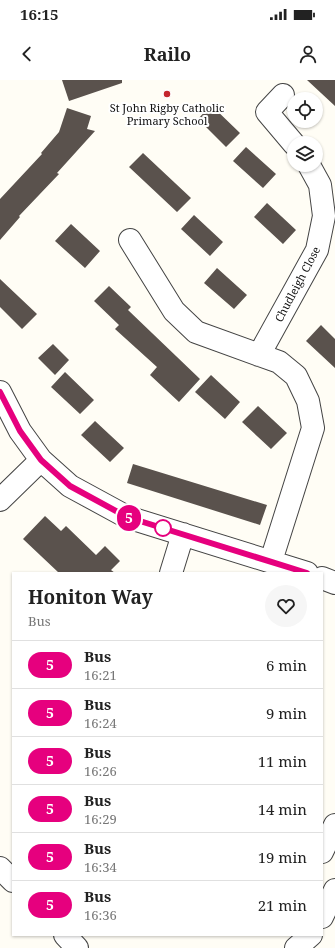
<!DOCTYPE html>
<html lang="en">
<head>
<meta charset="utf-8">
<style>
	:root { --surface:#fff; --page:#f6f6f6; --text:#222; --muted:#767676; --line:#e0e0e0 }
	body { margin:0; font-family:"Noto Serif",serif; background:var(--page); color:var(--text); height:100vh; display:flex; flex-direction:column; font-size:15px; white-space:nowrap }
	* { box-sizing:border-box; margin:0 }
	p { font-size:13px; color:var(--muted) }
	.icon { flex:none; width:22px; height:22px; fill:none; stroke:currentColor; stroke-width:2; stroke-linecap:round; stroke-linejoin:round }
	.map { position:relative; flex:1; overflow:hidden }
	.side { position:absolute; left:12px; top:492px; width:311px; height:364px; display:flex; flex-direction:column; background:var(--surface); border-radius:0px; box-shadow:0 1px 3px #0004 }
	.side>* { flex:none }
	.badge { padding:0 8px; border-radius:13px; font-size:14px; line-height:26px }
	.tools { position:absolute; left:287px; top:12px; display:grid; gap:8px }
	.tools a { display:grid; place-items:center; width:36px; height:36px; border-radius:50%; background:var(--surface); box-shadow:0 1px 3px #0004; font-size:20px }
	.map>.badge { position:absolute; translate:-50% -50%; box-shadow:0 0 0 2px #fff }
	.round { display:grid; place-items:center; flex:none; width:42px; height:42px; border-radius:21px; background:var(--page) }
	.summary { display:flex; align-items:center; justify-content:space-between; height:68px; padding:0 16px }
	h1 { font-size:19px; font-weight:700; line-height:30px }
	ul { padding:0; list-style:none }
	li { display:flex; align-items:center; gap:12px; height:48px; padding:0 16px; border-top:1px solid var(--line) }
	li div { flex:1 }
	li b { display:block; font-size:15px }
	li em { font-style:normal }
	li .badge { min-width:44px; font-weight:700; text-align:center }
	.status { display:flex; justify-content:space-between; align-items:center; height:28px; padding:0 20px; background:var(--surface); direction:ltr }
	.status svg { height:11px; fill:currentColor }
	header { display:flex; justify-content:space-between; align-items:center; height:52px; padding:0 16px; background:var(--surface); font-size:18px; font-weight:700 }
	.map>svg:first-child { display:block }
	.building { fill:#5a524d }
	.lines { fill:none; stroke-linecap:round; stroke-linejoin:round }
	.minor-casing { stroke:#444; stroke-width:24 }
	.minor { stroke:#fff; stroke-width:22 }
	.line-casing { stroke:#fff; stroke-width:9 }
	.line { stroke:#e6007e; stroke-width:6 }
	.poi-dot { fill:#c4262e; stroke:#fff; stroke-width:1.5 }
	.stop-dot { fill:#fff; stroke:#e6007e; stroke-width:2 }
	.labels { text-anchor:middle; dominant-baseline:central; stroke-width:4; stroke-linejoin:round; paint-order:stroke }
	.poi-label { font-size:11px; fill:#111; stroke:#fff }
	.street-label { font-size:11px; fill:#111; stroke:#fff }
</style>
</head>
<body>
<div class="status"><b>16:15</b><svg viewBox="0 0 49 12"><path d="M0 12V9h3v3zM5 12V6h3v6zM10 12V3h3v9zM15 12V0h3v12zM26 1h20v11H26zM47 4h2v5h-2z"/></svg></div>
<header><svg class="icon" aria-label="back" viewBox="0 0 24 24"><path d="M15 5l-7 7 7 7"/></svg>Railo<svg class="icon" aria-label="person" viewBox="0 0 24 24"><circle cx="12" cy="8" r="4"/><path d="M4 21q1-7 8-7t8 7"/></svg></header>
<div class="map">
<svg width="335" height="868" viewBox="0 0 335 868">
	<rect width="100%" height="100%" fill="#fffdf5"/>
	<path class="building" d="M 62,0 L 122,0 L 122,3 L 69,21 Z
		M 307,0 L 335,0 L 335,26 Z
		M 211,25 L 240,53 L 226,67 L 198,39 Z
		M 67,28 L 91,36 L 87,49 L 95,51 L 57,93 L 59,94 L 19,136 L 20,137 L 0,160 L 0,119 L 42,74 L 41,73 L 59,52 Z
		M 246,67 L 276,94 L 263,108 L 233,81 Z
		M 143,73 L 191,118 L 177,132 L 129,87 Z
		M 267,123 L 296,150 L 283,164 L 254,137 Z
		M 194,135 L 223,162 L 210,176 L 181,149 Z
		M 71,144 L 100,171 L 85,188 L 55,161 Z
		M 217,188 L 247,215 L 234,229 L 204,203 Z
		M 0,199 L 37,234 L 22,249 L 0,227 Z
		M 109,206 L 131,227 L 128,230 L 200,299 L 179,322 L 150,295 L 157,287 L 115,249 L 119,245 L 94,221 Z
		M 321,245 L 335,259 L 335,288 L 306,261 Z
		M 53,264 L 69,280 L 55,295 L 38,278 Z
		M 65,292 L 94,320 L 80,334 L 51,307 Z
		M 211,295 L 240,322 L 225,339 L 195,312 Z
		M 258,326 L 287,353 L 271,369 L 242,342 Z
		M 95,341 L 124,368 L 110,382 L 81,355 Z
		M 133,384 L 267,425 L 260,445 L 127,403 Z
		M 45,436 L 61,451 L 66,446 L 96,475 L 105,466 L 120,481 L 111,490 L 115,493 L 59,493 L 23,459 Z"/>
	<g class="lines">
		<defs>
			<path id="minor" d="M 283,15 L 267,32 L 294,64
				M 130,160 L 174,231 L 196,252 L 279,282 L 296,296 L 308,321 L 313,348 L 271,481
				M 259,275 L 317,170 L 324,136 L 320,105 L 309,85
				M 0,312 L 20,351 L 41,380 L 70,406 L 127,437 L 307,493
				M 0,420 L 41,380
				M 171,493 L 183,454
				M 322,498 L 335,503
				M 322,772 L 335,745
				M 0,788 L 13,801
				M 322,837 L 335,810
				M 65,855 L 77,868
				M 296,868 L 311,855"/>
		</defs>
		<use href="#minor" class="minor-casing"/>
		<use href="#minor" class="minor"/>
	</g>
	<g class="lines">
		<defs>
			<path id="line" d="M 0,312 L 20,351 L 41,380 L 70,406 L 127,437 L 307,493"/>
		</defs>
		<use href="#line" class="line-casing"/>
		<use href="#line" class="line"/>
	</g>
	<circle class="poi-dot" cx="167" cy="14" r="4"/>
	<circle class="stop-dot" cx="163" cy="448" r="8"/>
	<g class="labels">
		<g class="poi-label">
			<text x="167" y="27">St John Rigby Catholic<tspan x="167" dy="13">Primary School</tspan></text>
		</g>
		<g class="street-label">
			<text transform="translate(297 204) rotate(-62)">Chudleigh Close</text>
		</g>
	</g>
</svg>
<div class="tools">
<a><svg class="icon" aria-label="locate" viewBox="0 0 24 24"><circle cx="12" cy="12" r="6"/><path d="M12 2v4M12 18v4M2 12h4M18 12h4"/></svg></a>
<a><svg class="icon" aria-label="layers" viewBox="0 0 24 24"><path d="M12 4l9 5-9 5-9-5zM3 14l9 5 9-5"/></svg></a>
</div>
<b class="badge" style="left:129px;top:438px;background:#e6007e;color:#fff">5</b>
<section class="side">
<div class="summary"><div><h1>Honiton Way</h1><p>Bus</p></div><a class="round"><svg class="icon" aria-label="heart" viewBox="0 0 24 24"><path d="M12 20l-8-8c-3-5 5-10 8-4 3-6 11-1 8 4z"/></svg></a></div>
<ul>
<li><span class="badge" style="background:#e6007e;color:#fff">5</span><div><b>Bus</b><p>16:21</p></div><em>6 min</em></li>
<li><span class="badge" style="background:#e6007e;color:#fff">5</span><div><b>Bus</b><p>16:24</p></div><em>9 min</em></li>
<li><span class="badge" style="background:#e6007e;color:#fff">5</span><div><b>Bus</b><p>16:26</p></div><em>11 min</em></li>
<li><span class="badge" style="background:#e6007e;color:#fff">5</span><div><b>Bus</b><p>16:29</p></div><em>14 min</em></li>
<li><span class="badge" style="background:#e6007e;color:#fff">5</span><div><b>Bus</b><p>16:34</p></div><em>19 min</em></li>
<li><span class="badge" style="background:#e6007e;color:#fff">5</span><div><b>Bus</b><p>16:36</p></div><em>21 min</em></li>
</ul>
</section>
</div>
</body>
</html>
